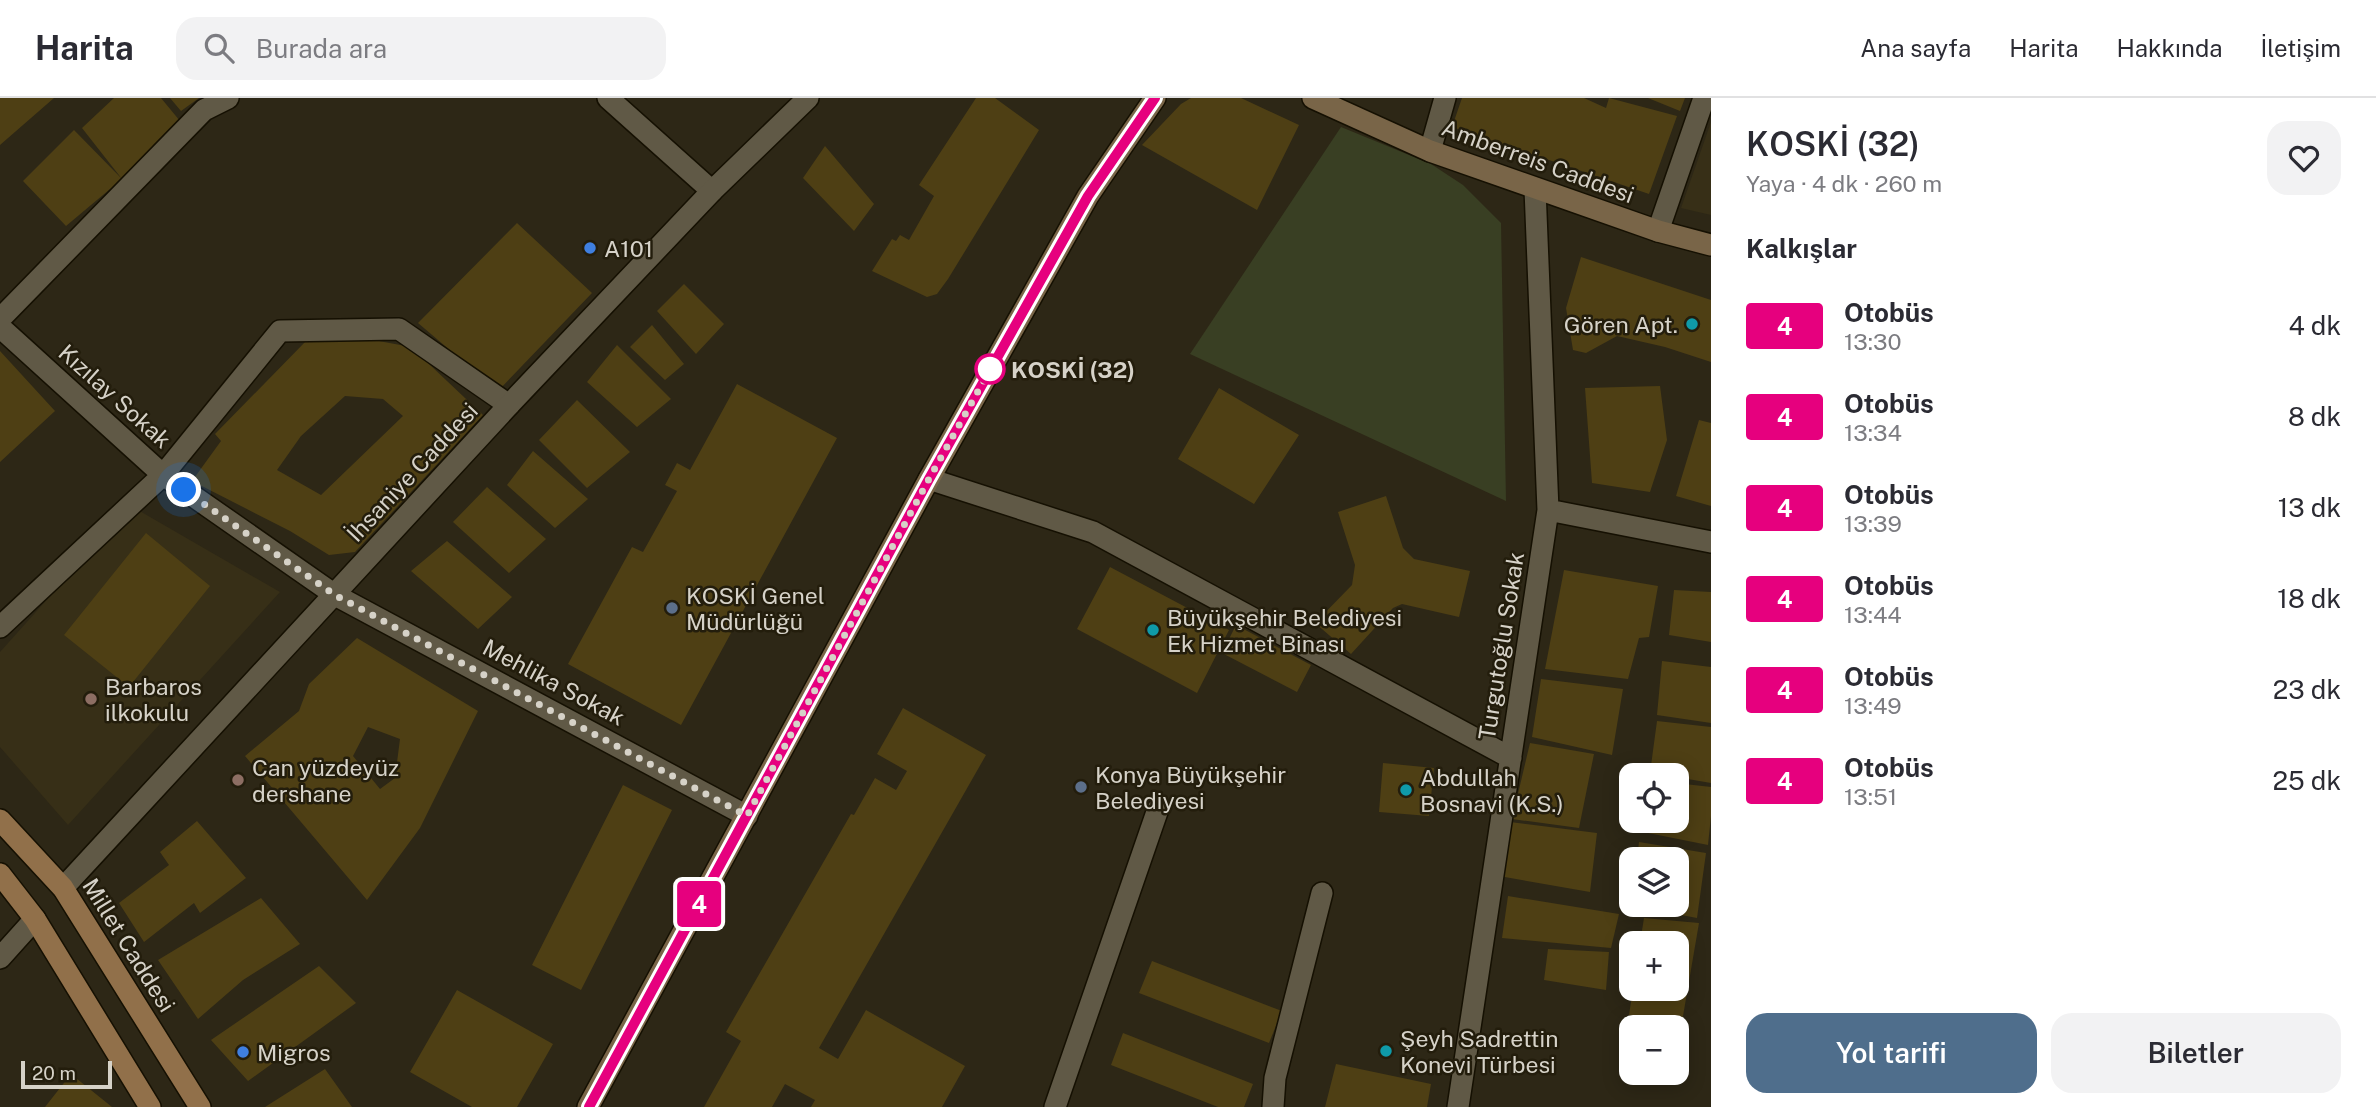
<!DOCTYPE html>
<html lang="tr">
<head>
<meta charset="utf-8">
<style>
	:root { --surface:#fff; --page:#f2f2f3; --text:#2b2b33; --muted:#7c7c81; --line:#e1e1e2; --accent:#4f6e8c }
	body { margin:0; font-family:"Public Sans",sans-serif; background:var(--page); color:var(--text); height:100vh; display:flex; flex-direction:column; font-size:26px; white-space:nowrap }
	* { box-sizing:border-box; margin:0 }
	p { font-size:23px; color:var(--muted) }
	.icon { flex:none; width:38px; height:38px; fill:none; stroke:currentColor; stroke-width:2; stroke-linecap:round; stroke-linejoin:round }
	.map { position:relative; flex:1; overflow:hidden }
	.side { display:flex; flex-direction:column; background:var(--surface); width:665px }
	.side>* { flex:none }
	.badge { padding:0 14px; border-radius:5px; font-size:24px; line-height:46px }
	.buttons { position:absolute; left:1619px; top:665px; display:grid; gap:14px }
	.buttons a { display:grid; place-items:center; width:70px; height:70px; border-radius:14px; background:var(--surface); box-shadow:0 4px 18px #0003; font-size:35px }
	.scale { position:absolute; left:21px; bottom:18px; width:91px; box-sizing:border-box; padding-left:7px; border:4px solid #d6d2c8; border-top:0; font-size:19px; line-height:24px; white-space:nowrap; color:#d6d2c8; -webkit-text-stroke:5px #231d0c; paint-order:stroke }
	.you { position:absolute; width:35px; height:35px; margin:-18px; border:5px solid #fff; border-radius:50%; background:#1a73e8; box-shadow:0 0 0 10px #1a73e833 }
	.map>.badge { position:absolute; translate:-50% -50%; box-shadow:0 0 0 4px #fff }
	h2 { padding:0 35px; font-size:26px; line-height:63px }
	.round { display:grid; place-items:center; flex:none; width:74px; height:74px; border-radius:21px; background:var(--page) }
	.overview { display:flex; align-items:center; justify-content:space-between; height:119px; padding:0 35px }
	h1 { font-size:33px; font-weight:600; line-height:52px }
	.primary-button { display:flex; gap:14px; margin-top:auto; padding:14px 35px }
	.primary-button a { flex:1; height:80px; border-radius:21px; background:var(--accent); color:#fff; font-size:28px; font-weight:600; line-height:80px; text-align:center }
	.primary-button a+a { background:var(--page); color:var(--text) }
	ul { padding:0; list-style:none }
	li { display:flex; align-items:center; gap:21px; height:91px; padding:0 35px }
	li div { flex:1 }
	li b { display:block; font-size:26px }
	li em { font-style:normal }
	li .badge { min-width:77px; font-weight:700; text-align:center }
	header { display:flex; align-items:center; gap:42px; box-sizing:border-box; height:98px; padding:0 35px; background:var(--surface); border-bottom:2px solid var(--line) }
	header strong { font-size:33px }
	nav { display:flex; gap:38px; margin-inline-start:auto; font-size:24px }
	.search { width:490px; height:63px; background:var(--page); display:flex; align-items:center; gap:18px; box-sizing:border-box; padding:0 24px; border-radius:21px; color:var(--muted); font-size:26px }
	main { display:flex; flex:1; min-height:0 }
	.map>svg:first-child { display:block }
	.built { fill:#372f17 }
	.green { fill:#393f23 }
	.building { fill:#4e3f14; fill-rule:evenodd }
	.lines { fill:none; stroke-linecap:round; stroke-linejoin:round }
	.minor-casing { stroke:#151002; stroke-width:24 }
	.tertiary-casing { stroke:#151002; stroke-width:24 }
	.secondary-casing { stroke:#151002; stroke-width:24 }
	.primary-casing { stroke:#151002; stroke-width:24 }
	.minor { stroke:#605946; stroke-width:21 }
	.tertiary { stroke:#605946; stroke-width:21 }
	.secondary { stroke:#796548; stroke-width:21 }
	.primary { stroke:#91704a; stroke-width:21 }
	.line-casing { stroke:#fff; stroke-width:16 }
	.line { stroke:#e6007e; stroke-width:10 }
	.walk { stroke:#d6d2c8; stroke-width:7; stroke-dasharray:0 12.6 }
	.shop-dot { fill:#3f7fe0; stroke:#231d0c; stroke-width:2.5 }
	.culture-dot { fill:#0f9aa8; stroke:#231d0c; stroke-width:2.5 }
	.stop-dot { fill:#fff; stroke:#e6007e; stroke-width:3.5 }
	.service-dot { fill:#5c6f8a; stroke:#231d0c; stroke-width:2.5 }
	.education-dot { fill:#8d6e63; stroke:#231d0c; stroke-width:2.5 }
	.labels { text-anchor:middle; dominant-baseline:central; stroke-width:5; stroke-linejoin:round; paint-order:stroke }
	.street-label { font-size:23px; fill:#d6d2c8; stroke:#231d0c }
	.poi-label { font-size:23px; fill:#d6d2c8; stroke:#231d0c; text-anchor:start }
	.stop-label { font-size:23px; font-weight:bold; fill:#d6d2c8; stroke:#231d0c; text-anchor:start }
</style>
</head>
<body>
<header>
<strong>Harita</strong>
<div class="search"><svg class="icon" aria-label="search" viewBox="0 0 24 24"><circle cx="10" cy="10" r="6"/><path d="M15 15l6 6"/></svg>Burada ara</div>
<nav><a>Ana sayfa</a><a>Harita</a><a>Hakkında</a><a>İletişim</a></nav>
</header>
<main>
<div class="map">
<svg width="1711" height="1009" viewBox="0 0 1711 1009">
	<rect width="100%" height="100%" fill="#2d2716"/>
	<path class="built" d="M 1711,24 L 1711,117 L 1681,110 Z
		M 131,408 L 280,494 L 68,727 L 0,649 L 0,554 Z"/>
	<path class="green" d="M 1341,29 L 1431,66 L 1463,87 L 1501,125 L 1506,403 L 1190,256 Z"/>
	<path class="building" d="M 0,0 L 54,0 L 0,47 Z
		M 114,0 L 161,0 L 180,23 L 122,81 L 82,30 Z
		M 170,0 L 199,0 L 181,13 Z
		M 976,0 L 995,0 L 1039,32 L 948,181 L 937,196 L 927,199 L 872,173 L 892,141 L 896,143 L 900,137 L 909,142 L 934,98 L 919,87 Z
		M 1191,0 L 1241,0 L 1299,27 L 1257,112 L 1142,47 L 1181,6 Z
		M 1462,0 L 1584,0 L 1606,10 L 1609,0 L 1677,18 L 1649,96 L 1452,29 Z
		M 1648,0 L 1685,0 L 1680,13 Z
		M 74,32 L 122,81 L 66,128 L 23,83 Z
		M 825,48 L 874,106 L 854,133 L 803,80 Z
		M 517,125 L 592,195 L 498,293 L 418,225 Z
		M 1581,159 L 1711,202 L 1711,264 L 1665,249 L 1617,238 L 1586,255 L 1573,252 L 1566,210 Z
		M 684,186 L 724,226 L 696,256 L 657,213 Z
		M 652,227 L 684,266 L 665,282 L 630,249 Z
		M 368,241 L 411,249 L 483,317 L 355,454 L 329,457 L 290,433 L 192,383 L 221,343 L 215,336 L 307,242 ZM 345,298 L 383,301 L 403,318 L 321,397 L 277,372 L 301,338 Z
		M 617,247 L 671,301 L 637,329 L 587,284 Z
		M 0,253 L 55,313 L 0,364 Z
		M 737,286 L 837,340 L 681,627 L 568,566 L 632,449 L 643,454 L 677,393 L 665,387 L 677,365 L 690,372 Z
		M 1660,288 L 1667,342 L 1650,394 L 1592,385 L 1585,290 Z
		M 1219,290 L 1299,337 L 1254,406 L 1178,361 Z
		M 577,302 L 630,354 L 587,390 L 539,342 Z
		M 1699,322 L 1711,325 L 1711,408 L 1676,398 Z
		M 533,353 L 588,401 L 555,430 L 507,387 Z
		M 487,389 L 546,441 L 509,475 L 453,424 Z
		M 1386,398 L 1403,450 L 1414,461 L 1470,473 L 1459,519 L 1402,506 L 1393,510 L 1351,556 L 1315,525 L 1352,487 L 1355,467 L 1338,414 Z
		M 146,435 L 210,488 L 129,589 L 64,537 Z
		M 447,443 L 512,499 L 478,531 L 411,473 Z
		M 1110,469 L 1229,532 L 1197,595 L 1077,531 Z
		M 1564,472 L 1658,488 L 1649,539 L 1639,540 L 1628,581 L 1545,571 Z
		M 1674,492 L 1711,494 L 1711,544 L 1669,537 Z
		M 1236,527 L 1311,567 L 1297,594 L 1222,555 Z
		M 357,540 L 478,613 L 420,730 L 367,802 L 245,658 L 299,613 L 309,586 ZM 368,629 L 400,641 L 395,680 L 380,691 L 353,658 Z
		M 1662,563 L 1711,569 L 1711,625 L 1657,617 Z
		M 1541,581 L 1623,591 L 1612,657 L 1532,639 Z
		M 903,610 L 986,657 L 819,950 L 838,961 L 866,912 L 965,968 L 942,1009 L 811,1009 L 815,1002 L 785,986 L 772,1009 L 704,1009 L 741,943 L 726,934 L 851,716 L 854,717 L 875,680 L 896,692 L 907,673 L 877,656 Z
		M 1657,623 L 1711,629 L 1711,685 L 1676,679 L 1676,677 L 1650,675 Z
		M 1530,645 L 1594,656 L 1579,730 L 1512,721 Z
		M 1383,665 L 1434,670 L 1429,718 L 1379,714 Z
		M 1676,685 L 1711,689 L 1711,718 L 1708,747 L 1648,735 L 1649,723 L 1676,723 Z
		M 623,687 L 672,712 L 581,892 L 532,867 Z
		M 197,723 L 246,780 L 200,815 L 194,805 L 144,844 L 119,805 L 169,767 L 160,754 Z
		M 1510,724 L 1597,735 L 1590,794 L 1499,778 Z
		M 1639,744 L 1706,755 L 1697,820 L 1634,808 L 1676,807 L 1676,761 L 1637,761 Z
		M 1508,798 L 1619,816 L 1611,850 L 1502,840 Z
		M 261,800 L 300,846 L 243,882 L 198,921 L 158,862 Z
		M 1644,820 L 1699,825 L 1682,924 L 1629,917 L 1633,891 L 1676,891 L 1676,845 L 1640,845 Z
		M 1548,851 L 1609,854 L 1606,892 L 1544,882 Z
		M 1152,863 L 1282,913 L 1269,945 L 1139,895 Z
		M 319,868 L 356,905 L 248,983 L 211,942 Z
		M 457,892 L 553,946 L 517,1009 L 472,1009 L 410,974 Z
		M 1123,935 L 1253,986 L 1244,1009 L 1218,1009 L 1111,967 Z
		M 1336,966 L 1431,986 L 1427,1009 L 1325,1009 Z
		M 325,971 L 352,1009 L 265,1009 Z
		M 71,976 L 112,1009 L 45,1009 Z"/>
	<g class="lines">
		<defs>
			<path id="minor" d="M 608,0 L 712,93
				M 1430,53 L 1445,0
				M 1658,133 L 1704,0
				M 0,221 L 204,12 L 228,0
				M 0,229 L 163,377 L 335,497 L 747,718
				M 929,381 L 1093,434 L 1511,660
				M 1548,412 L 1711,444
				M 0,529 L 163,377 L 280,233 L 399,231 L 509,307
				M 1055,1009 L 1158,711
				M 1273,1009 L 1275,980 L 1322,795
				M 1458,1009 L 1548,412 L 1535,91"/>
			<path id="tertiary" d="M 63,790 L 509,307 L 712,93 L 808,0
				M 0,860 L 35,821"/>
			<path id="secondary" d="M 1313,0 L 1430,53 L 1658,133 L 1711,147
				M 588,1009 L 929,381 L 1088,98 L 1155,0"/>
			<path id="primary" d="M 0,722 L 63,790 L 200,1009
				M 0,776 L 35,821 L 150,1009"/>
		</defs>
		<use href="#minor" class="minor-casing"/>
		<use href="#tertiary" class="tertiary-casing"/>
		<use href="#secondary" class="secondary-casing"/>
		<use href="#primary" class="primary-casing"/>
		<use href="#minor" class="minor"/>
		<use href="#tertiary" class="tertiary"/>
		<use href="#secondary" class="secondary"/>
		<use href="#primary" class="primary"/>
	</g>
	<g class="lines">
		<defs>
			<path id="line" d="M 589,1009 L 929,381 L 1088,98 L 1155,0"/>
		</defs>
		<use href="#line" class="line-casing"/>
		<use href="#line" class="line"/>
		<path class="walk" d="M 184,392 L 335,497 L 747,718 L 929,381 L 995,263 L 990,271"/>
	</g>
	<g class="shop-dot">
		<circle cx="590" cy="150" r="7"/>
		<circle cx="243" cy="954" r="7"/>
	</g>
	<g class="culture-dot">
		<circle cx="1692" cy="226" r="7"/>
		<circle cx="1153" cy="532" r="7"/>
		<circle cx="1406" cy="692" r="7"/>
		<circle cx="1386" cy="953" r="7"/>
	</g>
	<circle class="stop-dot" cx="990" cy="271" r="14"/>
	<g class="service-dot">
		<circle cx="672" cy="510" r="7"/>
		<circle cx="1081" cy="689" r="7"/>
	</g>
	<g class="education-dot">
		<circle cx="91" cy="601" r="7"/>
		<circle cx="238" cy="682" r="7"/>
	</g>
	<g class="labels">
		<g class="street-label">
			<text transform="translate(1538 63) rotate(20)">Amberreis Caddesi</text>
			<text transform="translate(115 298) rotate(42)">Kızılay Sokak</text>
			<text transform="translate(412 374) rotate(-47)">İhsaniye Caddesi</text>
			<text transform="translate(1501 548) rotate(-81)">Turgutoğlu Sokak</text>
			<text transform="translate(554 584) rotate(28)">Mehlika Sokak</text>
			<text transform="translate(129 847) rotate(58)">Millet Caddesi</text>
		</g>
		<g class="poi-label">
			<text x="604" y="150">A101</text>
			<text x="1678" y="226" text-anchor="end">Gören Apt.</text>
			<text x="686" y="497">KOSKİ Genel<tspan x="686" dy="26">Müdürlüğü</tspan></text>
			<text x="1167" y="519">Büyükşehir Belediyesi<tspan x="1167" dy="26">Ek Hizmet Binası</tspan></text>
			<text x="105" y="588">Barbaros<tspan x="105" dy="26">ilkokulu</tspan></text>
			<text x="252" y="669">Can yüzdeyüz<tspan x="252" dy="26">dershane</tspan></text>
			<text x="1095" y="676">Konya Büyükşehir<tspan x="1095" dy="26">Belediyesi</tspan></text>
			<text x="1420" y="679">Abdullah<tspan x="1420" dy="26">Bosnavi (K.S.)</tspan></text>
			<text x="1400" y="940">Şeyh Sadrettin<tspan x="1400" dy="26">Konevi Türbesi</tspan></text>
			<text x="257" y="954">Migros</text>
		</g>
		<g class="stop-label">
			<text x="1011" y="271">KOSKİ (32)</text>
		</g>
	</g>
</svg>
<div class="buttons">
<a><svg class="icon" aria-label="locate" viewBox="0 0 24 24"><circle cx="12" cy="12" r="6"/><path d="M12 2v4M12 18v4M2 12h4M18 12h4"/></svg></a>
<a><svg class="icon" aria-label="layers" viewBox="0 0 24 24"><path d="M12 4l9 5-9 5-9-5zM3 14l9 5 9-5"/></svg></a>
<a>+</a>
<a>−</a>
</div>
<div class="scale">20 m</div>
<div class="you" style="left:184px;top:392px"></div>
<b class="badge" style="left:699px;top:806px;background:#e6007e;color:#fff">4</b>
</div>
<section class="side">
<div class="overview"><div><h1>KOSKİ (32)</h1><p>Yaya · 4 dk · 260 m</p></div><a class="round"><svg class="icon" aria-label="heart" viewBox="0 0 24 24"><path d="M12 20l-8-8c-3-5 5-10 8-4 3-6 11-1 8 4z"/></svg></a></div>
<h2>Kalkışlar</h2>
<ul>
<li><span class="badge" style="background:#e6007e;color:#fff">4</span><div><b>Otobüs</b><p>13:30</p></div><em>4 dk</em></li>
<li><span class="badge" style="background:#e6007e;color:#fff">4</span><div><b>Otobüs</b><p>13:34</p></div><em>8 dk</em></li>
<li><span class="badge" style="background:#e6007e;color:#fff">4</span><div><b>Otobüs</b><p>13:39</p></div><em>13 dk</em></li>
<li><span class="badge" style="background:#e6007e;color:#fff">4</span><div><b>Otobüs</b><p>13:44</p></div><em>18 dk</em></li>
<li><span class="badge" style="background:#e6007e;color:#fff">4</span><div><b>Otobüs</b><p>13:49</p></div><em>23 dk</em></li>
<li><span class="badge" style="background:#e6007e;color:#fff">4</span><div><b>Otobüs</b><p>13:51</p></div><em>25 dk</em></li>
</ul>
<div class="primary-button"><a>Yol tarifi</a><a>Biletler</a></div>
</section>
</main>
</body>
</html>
